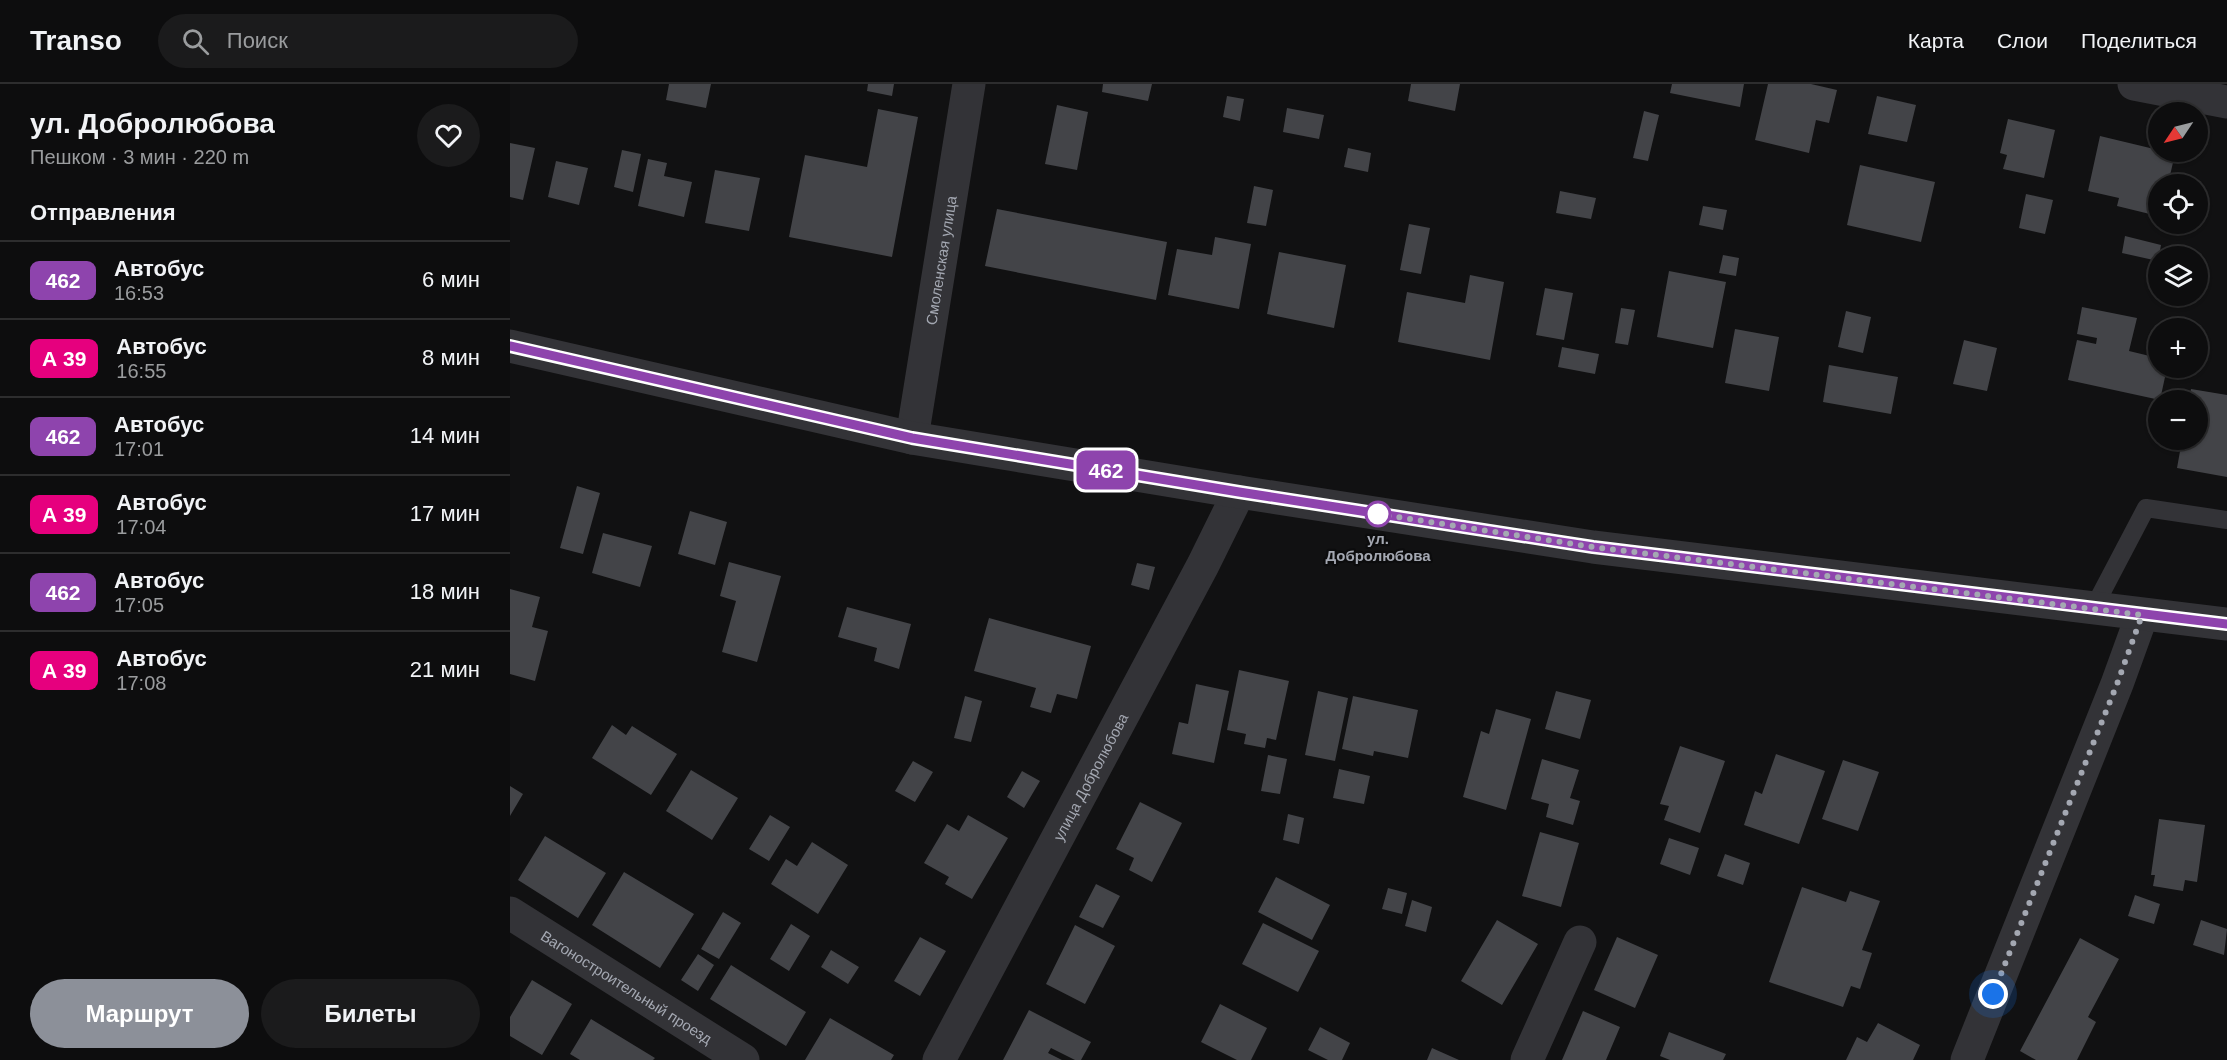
<!DOCTYPE html>
<html lang="ru">
<head>
<meta charset="utf-8">
<style>
	:root { --surface:#0d0d0e; --page:#1b1b1c; --text:#f1f3f6; --muted:#9a9c9e; --line:#2d2d2e; --accent:#8c9099 }
	body { margin:0; font-family:Arial,sans-serif; background:var(--page); color:var(--text); height:100vh; display:flex; flex-direction:column; font-size:22px; white-space:nowrap }
	* { box-sizing:border-box; margin:0 }
	p { font-size:20px; color:var(--muted) }
	.icon { flex:none; width:33px; height:33px; fill:none; stroke:currentColor; stroke-width:2; stroke-linecap:round; stroke-linejoin:round }
	.map { position:relative; flex:1; overflow:hidden }
	.panel { display:flex; flex-direction:column; background:var(--surface); width:510px }
	.panel>* { flex:none }
	.badge { padding:0 12px; border-radius:9px; font-size:21px; line-height:39px }
	.needle { width:39px; rotate:235deg }
	.buttons { position:absolute; left:1638px; top:18px; display:grid; gap:12px }
	.buttons a { display:grid; place-items:center; width:60px; height:60px; border-radius:50%; background:var(--surface); box-shadow:0 2px 4px #0004,0 0 0 2px var(--line); font-size:30px }
	.you { position:absolute; width:30px; height:30px; margin:-15px; border:4px solid #fff; border-radius:50%; background:#1a73e8; box-shadow:0 0 0 9px #1a73e833 }
	.map>.badge { position:absolute; translate:-50% -50%; box-shadow:0 0 0 3px #fff }
	h2 { padding:0 30px; font-size:22px; line-height:54px }
	.round { display:grid; place-items:center; flex:none; width:63px; height:63px; border-radius:32px; background:var(--page) }
	.head { display:flex; align-items:center; justify-content:space-between; height:102px; padding:0 30px }
	h1 { font-size:28px; font-weight:800; line-height:45px }
	.action { display:flex; gap:12px; margin-top:auto; padding:12px 30px }
	.action a { flex:1; height:69px; border-radius:36px; background:var(--accent); color:#fff; font-size:24px; font-weight:800; line-height:69px; text-align:center }
	.action a+a { background:var(--page); color:var(--text) }
	ul { padding:0; list-style:none }
	li { display:flex; align-items:center; gap:18px; height:78px; padding:0 30px; border-top:2px solid var(--line) }
	li div { flex:1 }
	li b { display:block; font-size:22px }
	li em { font-style:normal }
	li .badge { min-width:66px; font-weight:700; text-align:center }
	header { display:flex; align-items:center; gap:36px; box-sizing:border-box; height:84px; padding:0 30px; background:var(--surface); border-bottom:2px solid var(--line) }
	header strong { font-size:28px }
	nav { display:flex; gap:33px; margin-inline-start:auto; font-size:21px }
	.search { width:420px; height:54px; background:var(--page); display:flex; align-items:center; gap:15px; box-sizing:border-box; padding:0 21px; border-radius:33px; color:var(--muted); font-size:22px }
	main { display:flex; flex:1; min-height:0 }
	.map>svg:first-child { display:block }
	.building { fill:#434448 }
	.lines { fill:none; stroke-linecap:round; stroke-linejoin:round }
	.service { stroke:#333337; stroke-width:18 }
	.minor { stroke:#333337; stroke-width:33 }
	.tertiary { stroke:#333337; stroke-width:33 }
	.line-casing { stroke:#fff; stroke-width:14 }
	.line { stroke:#8e44ad; stroke-width:9 }
	.walk { stroke:#a4a8b2; stroke-width:6; stroke-dasharray:0 10.8 }
	.stop-dot { fill:#fff; stroke:#8e44ad; stroke-width:3 }
	.labels { text-anchor:middle; dominant-baseline:central; stroke-width:4.5; stroke-linejoin:round; paint-order:stroke }
	.street-label { font-size:15px; fill:#a4a8b2; stroke:#0c0c0d }
	.stop-label { font-size:15px; font-weight:bold; fill:#a4a8b2; stroke:#0c0c0d }
</style>
</head>
<body>
<header>
<strong>Transo</strong>
<div class="search"><svg class="icon" aria-label="search" viewBox="0 0 24 24"><circle cx="10" cy="10" r="6"/><path d="M15 15l6 6"/></svg>Поиск</div>
<nav><a>Карта</a><a>Слои</a><a>Поделиться</a></nav>
</header>
<main>
<section class="panel">
<div class="head"><div><h1>ул. Добролюбова</h1><p>Пешком · 3 мин · 220 m</p></div><a class="round"><svg class="icon" aria-label="heart" viewBox="0 0 24 24"><path d="M12 20l-8-8c-3-5 5-10 8-4 3-6 11-1 8 4z"/></svg></a></div>
<h2>Отправления</h2>
<ul>
<li><span class="badge" style="background:#8e44ad;color:#fff">462</span><div><b>Автобус</b><p>16:53</p></div><em>6 мин</em></li>
<li><span class="badge" style="background:#e6007e;color:#fff">А 39</span><div><b>Автобус</b><p>16:55</p></div><em>8 мин</em></li>
<li><span class="badge" style="background:#8e44ad;color:#fff">462</span><div><b>Автобус</b><p>17:01</p></div><em>14 мин</em></li>
<li><span class="badge" style="background:#e6007e;color:#fff">А 39</span><div><b>Автобус</b><p>17:04</p></div><em>17 мин</em></li>
<li><span class="badge" style="background:#8e44ad;color:#fff">462</span><div><b>Автобус</b><p>17:05</p></div><em>18 мин</em></li>
<li><span class="badge" style="background:#e6007e;color:#fff">А 39</span><div><b>Автобус</b><p>17:08</p></div><em>21 мин</em></li>
</ul>
<div class="action"><a>Маршрут</a><a>Билеты</a></div>
</section>
<div class="map">
<svg width="1717" height="976" viewBox="0 0 1717 976">
	<rect width="100%" height="100%" fill="#111112"/>
	<path class="building" d="M 159,0 L 201,0 L 196,24 L 156,16 Z
		M 358,0 L 384,0 L 382,12 L 357,7 Z
		M 593,0 L 642,0 L 638,17 L 592,8 Z
		M 901,0 L 950,0 L 945,27 L 898,17 Z
		M 1162,0 L 1234,0 L 1230,23 L 1160,9 Z
		M 1258,0 L 1301,0 L 1327,6 L 1319,39 L 1306,36 L 1299,69 L 1245,56 Z
		M 717,12 L 734,15 L 730,37 L 713,33 Z
		M 1367,12 L 1406,21 L 1397,58 L 1358,50 Z
		M 547,21 L 578,28 L 567,86 L 535,80 Z
		M 777,24 L 814,31 L 809,55 L 773,48 Z
		M 368,25 L 408,33 L 382,173 L 279,153 L 295,71 L 357,83 Z
		M 1134,27 L 1149,31 L 1138,77 L 1123,74 Z
		M 1498,35 L 1545,46 L 1534,94 L 1493,85 L 1497,71 L 1490,69 Z
		M 1590,52 L 1665,70 L 1658,100 L 1648,100 L 1648,132 L 1607,122 L 1609,114 L 1578,107 Z
		M 0,59 L 25,64 L 13,116 L 0,113 Z
		M 838,64 L 861,69 L 858,88 L 834,83 Z
		M 112,66 L 131,70 L 123,108 L 104,103 Z
		M 138,75 L 157,79 L 154,92 L 182,98 L 174,133 L 128,122 Z
		M 46,77 L 78,84 L 69,121 L 38,113 Z
		M 1350,81 L 1425,98 L 1411,158 L 1337,141 Z
		M 205,86 L 250,94 L 239,147 L 195,139 Z
		M 744,102 L 763,106 L 756,142 L 737,139 Z
		M 1050,107 L 1086,114 L 1081,135 L 1046,129 Z
		M 1516,110 L 1543,116 L 1535,150 L 1509,144 Z
		M 1193,122 L 1217,126 L 1213,146 L 1189,141 Z
		M 487,125 L 657,158 L 646,216 L 475,182 Z
		M 899,140 L 920,144 L 911,190 L 890,186 Z
		M 1615,152 L 1651,161 L 1648,177 L 1612,169 Z
		M 705,153 L 741,160 L 729,225 L 658,211 L 667,165 L 702,171 Z
		M 769,168 L 836,181 L 824,244 L 757,230 Z
		M 1213,171 L 1229,174 L 1226,192 L 1209,189 Z
		M 1159,187 L 1216,198 L 1203,264 L 1147,253 Z
		M 960,191 L 994,198 L 980,276 L 888,258 L 897,208 L 955,219 Z
		M 1035,204 L 1063,209 L 1054,256 L 1026,251 Z
		M 1572,223 L 1627,234 L 1619,267 L 1648,274 L 1648,284 L 1657,284 L 1650,316 L 1558,296 L 1567,256 L 1586,260 L 1587,254 L 1567,250 Z
		M 1111,224 L 1125,226 L 1118,261 L 1105,259 Z
		M 1336,227 L 1361,233 L 1353,269 L 1328,263 Z
		M 1225,245 L 1269,253 L 1259,307 L 1215,299 Z
		M 1454,256 L 1487,264 L 1477,307 L 1443,300 Z
		M 1052,263 L 1089,270 L 1085,290 L 1048,283 Z
		M 1319,281 L 1388,293 L 1381,330 L 1313,318 Z
		M 1681,305 L 1717,311 L 1717,393 L 1667,384 L 1672,356 L 1688,356 L 1688,316 L 1679,316 Z
		M 67,402 L 90,409 L 73,470 L 50,464 Z
		M 180,427 L 217,438 L 205,481 L 168,470 Z
		M 93,449 L 142,462 L 130,503 L 82,489 Z
		M 219,478 L 271,492 L 247,578 L 212,568 L 226,517 L 210,512 Z
		M 627,479 L 645,483 L 639,506 L 621,501 Z
		M 0,505 L 30,513 L 22,543 L 38,547 L 25,597 L 0,590 Z
		M 337,523 L 401,540 L 389,585 L 364,577 L 367,564 L 328,553 Z
		M 479,534 L 581,562 L 567,615 L 547,610 L 541,629 L 520,623 L 526,604 L 464,587 Z
		M 729,586 L 779,597 L 766,656 L 757,654 L 755,664 L 734,660 L 736,650 L 717,646 Z
		M 686,600 L 719,607 L 704,679 L 662,670 L 669,638 L 678,640 Z
		M 808,607 L 838,614 L 825,677 L 795,671 Z
		M 1046,607 L 1081,616 L 1070,655 L 1035,645 Z
		M 455,612 L 472,617 L 461,658 L 444,654 Z
		M 843,612 L 908,626 L 898,674 L 864,667 L 863,672 L 832,665 Z
		M 986,625 L 1021,635 L 996,726 L 953,713 L 971,647 L 979,650 Z
		M 102,641 L 116,651 L 122,642 L 167,670 L 141,711 L 82,674 Z
		M 1170,662 L 1215,677 L 1190,749 L 1154,736 L 1159,722 L 1150,720 Z
		M 1266,670 L 1315,687 L 1289,760 L 1234,741 L 1245,707 L 1252,710 Z
		M 758,671 L 777,675 L 770,710 L 751,707 Z
		M 1032,675 L 1069,686 L 1060,714 L 1070,717 L 1063,741 L 1036,733 L 1039,720 L 1021,715 Z
		M 1333,676 L 1369,688 L 1348,747 L 1312,735 Z
		M 403,677 L 423,688 L 405,718 L 385,707 Z
		M 829,685 L 860,692 L 854,720 L 823,714 Z
		M 181,686 L 228,714 L 202,756 L 156,727 Z
		M 512,687 L 530,697 L 514,724 L 497,713 Z
		M 0,702 L 13,710 L 0,732 Z
		M 630,718 L 672,739 L 642,798 L 619,786 L 624,774 L 606,765 Z
		M 778,730 L 794,734 L 789,760 L 773,756 Z
		M 260,731 L 280,743 L 259,777 L 239,765 Z
		M 458,731 L 498,754 L 462,815 L 435,800 L 439,793 L 414,779 L 437,740 L 449,747 Z
		M 1649,735 L 1695,741 L 1687,798 L 1675,796 L 1673,807 L 1643,802 L 1645,791 L 1641,791 Z
		M 1030,748 L 1069,759 L 1051,823 L 1012,812 Z
		M 35,752 L 96,789 L 68,834 L 8,796 Z
		M 1159,754 L 1189,764 L 1180,791 L 1150,780 Z
		M 302,758 L 338,781 L 308,830 L 261,800 L 276,775 L 287,782 Z
		M 1215,770 L 1240,779 L 1233,801 L 1207,792 Z
		M 114,788 L 184,830 L 150,884 L 82,841 Z
		M 766,793 L 820,821 L 802,856 L 748,828 Z
		M 586,800 L 610,812 L 593,844 L 569,833 Z
		M 1292,803 L 1336,818 L 1340,807 L 1370,817 L 1352,866 L 1362,869 L 1350,905 L 1341,902 L 1333,923 L 1259,898 Z
		M 878,804 L 897,809 L 892,830 L 872,825 Z
		M 1625,811 L 1650,820 L 1644,840 L 1618,832 Z
		M 902,816 L 922,823 L 916,848 L 895,842 Z
		M 213,828 L 231,839 L 209,875 L 191,865 Z
		M 987,836 L 1028,860 L 992,921 L 951,897 Z
		M 1691,836 L 1717,845 L 1714,871 L 1683,861 Z
		M 753,839 L 809,867 L 788,908 L 732,880 Z
		M 281,840 L 300,852 L 279,887 L 260,875 Z
		M 565,841 L 605,862 L 575,920 L 536,900 Z
		M 410,853 L 436,867 L 410,912 L 384,897 Z
		M 1107,853 L 1148,871 L 1125,924 L 1084,906 Z
		M 1570,854 L 1609,875 L 1578,933 L 1586,938 L 1567,976 L 1526,976 L 1510,967 Z
		M 321,866 L 349,883 L 338,900 L 311,883 Z
		M 188,870 L 204,881 L 188,907 L 171,896 Z
		M 221,881 L 296,928 L 276,962 L 200,915 Z
		M 22,896 L 62,920 L 32,971 L 0,952 L 0,933 Z
		M 710,920 L 757,944 L 741,976 L 727,976 L 691,958 Z
		M 519,926 L 581,958 L 571,976 L 565,976 L 541,964 L 538,969 L 552,976 L 493,976 Z
		M 1073,927 L 1110,943 L 1096,976 L 1052,976 Z
		M 320,934 L 384,971 L 381,976 L 295,976 Z
		M 81,935 L 145,974 L 143,976 L 70,976 L 60,970 Z
		M 1368,939 L 1410,961 L 1403,976 L 1336,976 L 1347,953 L 1357,958 Z
		M 810,943 L 840,959 L 832,976 L 818,976 L 798,966 Z
		M 1159,948 L 1216,970 L 1213,976 L 1160,976 L 1150,972 Z
		M 922,964 L 949,976 L 917,976 Z"/>
	<g class="lines">
		<path class="service" d="M 1583,525 L 1636,424 L 1717,436"/>
		<g class="minor">
			<path d="M 1624,0 L 1717,18"/>
			<path id="s1" d="M 402,354 L 459,0"/>
			<path id="s2" d="M 0,829 L 233,976"/>
			<path id="s3" d="M 429,976 L 693,481 L 729,408"/>
			<path d="M 1017,976 L 1070,858"/>
			<path d="M 1457,976 L 1607,600 L 1632,531"/>
		</g>
		<path class="tertiary" d="M 0,262 L 402,354 L 729,408 L 1083,463 L 1717,540"/>
	</g>
	<g class="lines">
		<defs>
			<path id="line" d="M 0,262 L 402,354 L 729,408 L 1083,463 L 1717,540"/>
		</defs>
		<use href="#line" class="line-casing"/>
		<use href="#line" class="line"/>
		<path class="walk" d="M 868,430 L 1083,463 L 1632,531 L 1607,600 L 1483,910"/>
	</g>
	<circle class="stop-dot" cx="868" cy="430" r="12"/>
	<g class="labels">
		<g class="street-label">
			<text stroke="none"><textPath href="#s1" startOffset="180">Смоленская улица</textPath></text>
			<text stroke="none"><textPath href="#s3" startOffset="321">улица Добролюбова</textPath></text>
			<text stroke="none"><textPath href="#s2" startOffset="138">Вагоностроительный проезд</textPath></text>
		</g>
		<g class="stop-label">
			<text x="868" y="454">ул.<tspan x="868" dy="17">Добролюбова</tspan></text>
		</g>
	</g>
</svg>
<div class="buttons">
<a><svg class="needle" viewBox="-14 -14 28 28"><path d="M0-13l5 13h-10z" fill="#e53935"/><path d="M0 13l5-13h-10z" fill="#9a9c9e"/></svg></a>
<a><svg class="icon" aria-label="locate" viewBox="0 0 24 24"><circle cx="12" cy="12" r="6"/><path d="M12 2v4M12 18v4M2 12h4M18 12h4"/></svg></a>
<a><svg class="icon" aria-label="layers" viewBox="0 0 24 24"><path d="M12 4l9 5-9 5-9-5zM3 14l9 5 9-5"/></svg></a>
<a>+</a>
<a>−</a>
</div>
<div class="you" style="left:1483px;top:910px"></div>
<b class="badge" style="left:596px;top:386px;background:#8e44ad;color:#fff">462</b>
</div>
</main>
</body>
</html>
